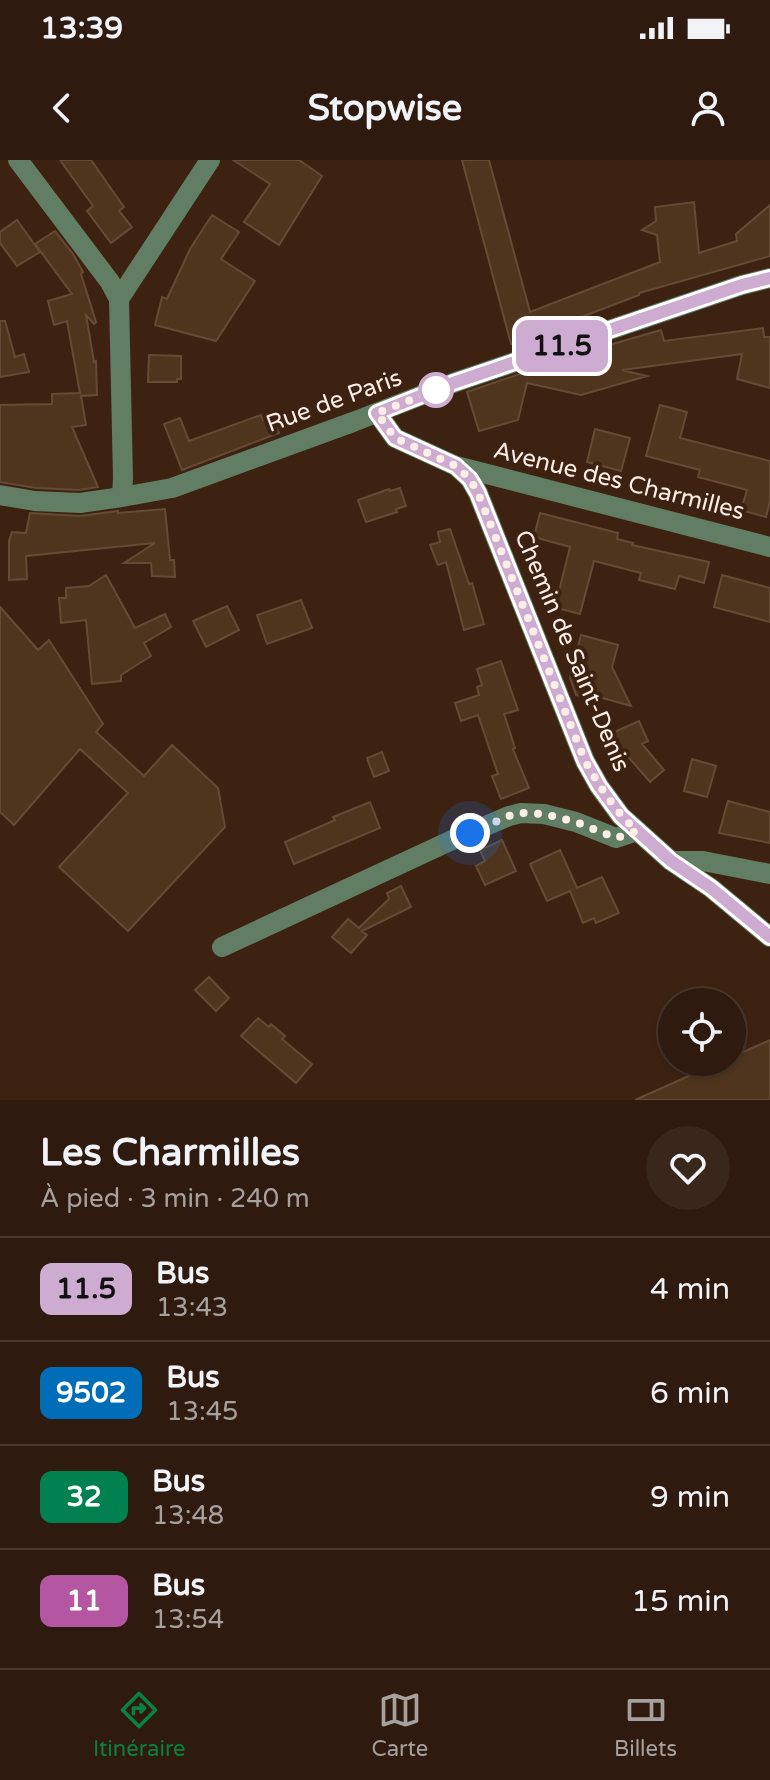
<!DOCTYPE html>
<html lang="fr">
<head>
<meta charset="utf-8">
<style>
	:root { --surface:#2e1a0e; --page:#3a271c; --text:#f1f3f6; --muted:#a7a19e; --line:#49382e; --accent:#0b8043 }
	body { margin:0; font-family:"Varela Round",sans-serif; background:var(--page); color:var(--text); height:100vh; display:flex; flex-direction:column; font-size:30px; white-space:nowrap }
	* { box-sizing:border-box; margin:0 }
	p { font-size:26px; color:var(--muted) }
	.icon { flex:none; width:44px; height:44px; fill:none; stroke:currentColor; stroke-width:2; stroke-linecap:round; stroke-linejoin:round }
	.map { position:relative; height:940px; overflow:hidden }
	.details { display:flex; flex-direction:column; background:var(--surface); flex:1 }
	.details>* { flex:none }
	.badge { padding:0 16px; border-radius:12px; font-size:28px; line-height:52px }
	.fabs { position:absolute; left:658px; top:828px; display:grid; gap:16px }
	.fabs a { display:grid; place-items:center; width:88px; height:88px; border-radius:50%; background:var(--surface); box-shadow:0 2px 6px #0004,0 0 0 2px var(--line); font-size:40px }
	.you { position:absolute; width:40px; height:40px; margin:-20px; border:6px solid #fff; border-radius:50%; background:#1a73e8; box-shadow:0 0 0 12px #1a73e833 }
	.map>.badge { position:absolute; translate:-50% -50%; box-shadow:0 0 0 4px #fff }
	.round { display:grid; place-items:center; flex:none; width:84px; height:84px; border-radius:42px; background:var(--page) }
	.overview { display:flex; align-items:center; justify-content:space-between; height:136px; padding:0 40px }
	h1 { font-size:38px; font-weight:800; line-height:60px }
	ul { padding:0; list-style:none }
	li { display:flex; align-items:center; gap:24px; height:104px; padding:0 40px; border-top:2px solid var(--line) }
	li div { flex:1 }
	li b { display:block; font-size:30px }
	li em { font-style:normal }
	li .badge { min-width:88px; font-weight:700; text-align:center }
	.status { display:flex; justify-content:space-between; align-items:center; height:56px; padding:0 40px; background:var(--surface); direction:ltr }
	.status svg { height:22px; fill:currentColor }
	header { display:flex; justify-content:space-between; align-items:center; height:104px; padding:0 40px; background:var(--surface); font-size:36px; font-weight:800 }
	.tabs { display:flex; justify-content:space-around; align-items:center; height:112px; border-top:2px solid var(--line); background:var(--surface); font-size:22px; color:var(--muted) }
	.tabs a { display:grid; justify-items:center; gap:4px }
	.tabs .on { color:var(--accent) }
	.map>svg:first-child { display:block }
	.building { fill:#4f351e; stroke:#654b35; stroke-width:2 }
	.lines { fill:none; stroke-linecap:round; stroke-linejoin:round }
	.minor { stroke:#617d63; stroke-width:20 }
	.line-casing { stroke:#fff; stroke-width:18 }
	.line { stroke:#ceacd2; stroke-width:12 }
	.walk { stroke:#fdeee6; stroke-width:8; stroke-dasharray:0 14.4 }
	.stop-dot { fill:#fff; stroke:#ceacd2; stroke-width:4 }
	.labels { text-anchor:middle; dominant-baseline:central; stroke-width:8; stroke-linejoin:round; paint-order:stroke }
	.street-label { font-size:24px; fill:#fdeee6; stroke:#3d2212 }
</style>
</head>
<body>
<div class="status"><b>13:39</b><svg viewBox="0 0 49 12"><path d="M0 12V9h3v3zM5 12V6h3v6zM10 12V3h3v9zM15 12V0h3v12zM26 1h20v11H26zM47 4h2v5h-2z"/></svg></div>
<header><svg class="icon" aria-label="back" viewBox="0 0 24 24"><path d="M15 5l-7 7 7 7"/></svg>Stopwise<svg class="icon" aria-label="person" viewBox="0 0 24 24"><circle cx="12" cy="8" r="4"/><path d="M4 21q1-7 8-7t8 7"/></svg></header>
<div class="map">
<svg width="770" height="940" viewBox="0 0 770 940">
	<rect width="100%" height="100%" fill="#3d2212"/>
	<path class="building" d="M 60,0 L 91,0 L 124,47 L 119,51 L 132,67 L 111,83 L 87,51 L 93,46 Z
		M 233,0 L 299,0 L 322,16 L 279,85 L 244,62 L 270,24 Z
		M 462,0 L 489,0 L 530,152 L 660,102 L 657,75 L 642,70 L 656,61 L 655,47 L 694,42 L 699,93 L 737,81 L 736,74 L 770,45 L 770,96 L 639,133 L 639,135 L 511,184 Z
		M 212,55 L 239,72 L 221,99 L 255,121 L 216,181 L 155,165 L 162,137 L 167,139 L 190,89 Z
		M 17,60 L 40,92 L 17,106 L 0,83 L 0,72 Z
		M 55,71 L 73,94 L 83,112 L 81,114 L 96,162 L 94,164 L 86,155 L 94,202 L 96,201 L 97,235 L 81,236 L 86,265 L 72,267 L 98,327 L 79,330 L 36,328 L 0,322 L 0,245 L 52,244 L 52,234 L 80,233 L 67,161 L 54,165 L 48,141 L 72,134 L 35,84 Z
		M 0,161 L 5,161 L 15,197 L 24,194 L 29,212 L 0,217 Z
		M 763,168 L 764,177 L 770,177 L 770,228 L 737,219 L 742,194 L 622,210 L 647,216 L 581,235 L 527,223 L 518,260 L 479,271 L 467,232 L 578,194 L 661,170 L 664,181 Z
		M 149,195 L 181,196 L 181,219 L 177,219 L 177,222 L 148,222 Z
		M 660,245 L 687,252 L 680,278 L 770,301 L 770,341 L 766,357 L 741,350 L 747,330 L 698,317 L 700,310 L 646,296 Z
		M 261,255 L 263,260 L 273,257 L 279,273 L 182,310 L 164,264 L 180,258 L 189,281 Z
		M 595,269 L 630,278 L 621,311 L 587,302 Z
		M 400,328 L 406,346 L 396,349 L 397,352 L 366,362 L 358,340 L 389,329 L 390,331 Z
		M 165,349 L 170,400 L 174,400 L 175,417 L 152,416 L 151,403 L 124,403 L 155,383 L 26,396 L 27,419 L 9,420 L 9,381 L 12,372 L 26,373 L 30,353 L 80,356 L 118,351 L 118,353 Z
		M 540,353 L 618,373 L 617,379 L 633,383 L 632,385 L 709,402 L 704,423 L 679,416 L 675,429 L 639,420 L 641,413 L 594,401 L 580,454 L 553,447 L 557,430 L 559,431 L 570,387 L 534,377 Z
		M 450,369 L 469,424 L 472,423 L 484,464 L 464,470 L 446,402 L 438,405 L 430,385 L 440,382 L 438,372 Z
		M 106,415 L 135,468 L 165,454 L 171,467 L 144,483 L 151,496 L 121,515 L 121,521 L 92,524 L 86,460 L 61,463 L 59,438 L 66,438 L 66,428 L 89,426 Z
		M 722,415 L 770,428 L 770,462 L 714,447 Z
		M 301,440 L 312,468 L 267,484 L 257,455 Z
		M 227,446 L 239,470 L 206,487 L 193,461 Z
		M 0,447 L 38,490 L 49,480 L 103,564 L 96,572 L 144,616 L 172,585 L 218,628 L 225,667 L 128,771 L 59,707 L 128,633 L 80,589 L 14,665 L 0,652 Z
		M 581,475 L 618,485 L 612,507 L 631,546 L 599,537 L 598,541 L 576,535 L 570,518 Z
		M 501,501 L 518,550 L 504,554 L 515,588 L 513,589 L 529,628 L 501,639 L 492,616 L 498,614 L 478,555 L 461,561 L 455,543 L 479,535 L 477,527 L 482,525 L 477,509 Z
		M 639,561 L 648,581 L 642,584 L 664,610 L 650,622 L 624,592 L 621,593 L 612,573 Z
		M 382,592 L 389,611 L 374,617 L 367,598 Z
		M 692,599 L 716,606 L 707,637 L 684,631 Z
		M 728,641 L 770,652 L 770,683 L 719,673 Z
		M 370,642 L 380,668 L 294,704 L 285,682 L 335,660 L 333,657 Z
		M 502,680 L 516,711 L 485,725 L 476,706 L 485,701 L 480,690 Z
		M 560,690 L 577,728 L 602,717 L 619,753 L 596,763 L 594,758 L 583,763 L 570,731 L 547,741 L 530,704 Z
		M 401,726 L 411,747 L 362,771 L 367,775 L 351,793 L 332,777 L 348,759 L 359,768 L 389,739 L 387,733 Z
		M 209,817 L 229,838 L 216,851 L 195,830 Z
		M 258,858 L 269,867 L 271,864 L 285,876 L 282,879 L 312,904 L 296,923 L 241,876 Z
		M 770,880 L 770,940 L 635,940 L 720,902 L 732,902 L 732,897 Z"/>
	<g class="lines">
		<path class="minor" d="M 18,0 L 110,122 L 119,139 L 123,318 L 122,337
			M 119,139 L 210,0
			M 377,253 L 395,278 L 456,306 L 470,319 L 478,333 L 585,601 L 599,626 L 621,656 L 671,701 L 711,728 L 770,777
			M 456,306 L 770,387
			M 0,335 L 35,341 L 80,343 L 122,337 L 172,328 L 353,262 L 453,223 L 742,125 L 770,118
			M 671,701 L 703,701 L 770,714
			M 222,787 L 450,681 L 509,656 L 521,653 L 544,654 L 576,662 L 616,678 L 637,671"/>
	</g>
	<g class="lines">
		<defs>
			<path id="line" d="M 770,118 L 742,125 L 453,223 L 377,253 L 395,278 L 456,306 L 470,319 L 478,333 L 585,601 L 599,626 L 621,656 L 671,701 L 711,728 L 770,777"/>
		</defs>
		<use href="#line" class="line-casing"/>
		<use href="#line" class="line"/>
		<path class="walk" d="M 436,230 L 377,253 L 395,278 L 456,306 L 470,319 L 478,333 L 585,601 C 600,627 615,651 637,671 L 616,678 L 576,662 L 544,654 L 521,653 L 509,656 L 470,673"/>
	</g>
	<circle class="stop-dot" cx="436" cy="230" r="16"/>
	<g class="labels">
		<g class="street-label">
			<text transform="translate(334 241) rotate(-20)">Rue de Paris</text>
			<text transform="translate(619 321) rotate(14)">Avenue des Charmilles</text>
			<text transform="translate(572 491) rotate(67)">Chemin de Saint-Denis</text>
		</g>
	</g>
</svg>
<div class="fabs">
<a><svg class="icon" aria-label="locate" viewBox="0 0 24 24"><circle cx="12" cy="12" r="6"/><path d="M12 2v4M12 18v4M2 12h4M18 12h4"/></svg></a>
</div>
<div class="you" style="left:470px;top:673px"></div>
<b class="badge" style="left:562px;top:186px;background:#ceacd2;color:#111">11.5</b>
</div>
<section class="details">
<div class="overview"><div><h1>Les Charmilles</h1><p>À pied · 3 min · 240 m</p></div><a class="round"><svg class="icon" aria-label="heart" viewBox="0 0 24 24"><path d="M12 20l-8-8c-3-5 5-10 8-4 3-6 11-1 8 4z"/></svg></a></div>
<ul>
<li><span class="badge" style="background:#ceacd2;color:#111">11.5</span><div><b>Bus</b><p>13:43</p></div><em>4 min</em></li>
<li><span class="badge" style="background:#006db8;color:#fff">9502</span><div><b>Bus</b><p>13:45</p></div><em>6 min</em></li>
<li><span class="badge" style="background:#00814f;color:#fff">32</span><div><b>Bus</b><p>13:48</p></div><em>9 min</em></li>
<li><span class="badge" style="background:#b456a1;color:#fff">11</span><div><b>Bus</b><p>13:54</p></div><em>15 min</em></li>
</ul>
</section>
<nav class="tabs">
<a class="on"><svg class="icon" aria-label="directions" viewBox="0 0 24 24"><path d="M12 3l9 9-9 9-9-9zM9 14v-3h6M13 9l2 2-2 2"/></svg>Itinéraire</a>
<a><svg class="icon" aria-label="map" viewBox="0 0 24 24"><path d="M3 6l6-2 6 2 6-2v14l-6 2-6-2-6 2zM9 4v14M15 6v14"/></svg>Carte</a>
<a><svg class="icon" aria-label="tickets" viewBox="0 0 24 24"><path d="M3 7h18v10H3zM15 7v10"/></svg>Billets</a>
</nav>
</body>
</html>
